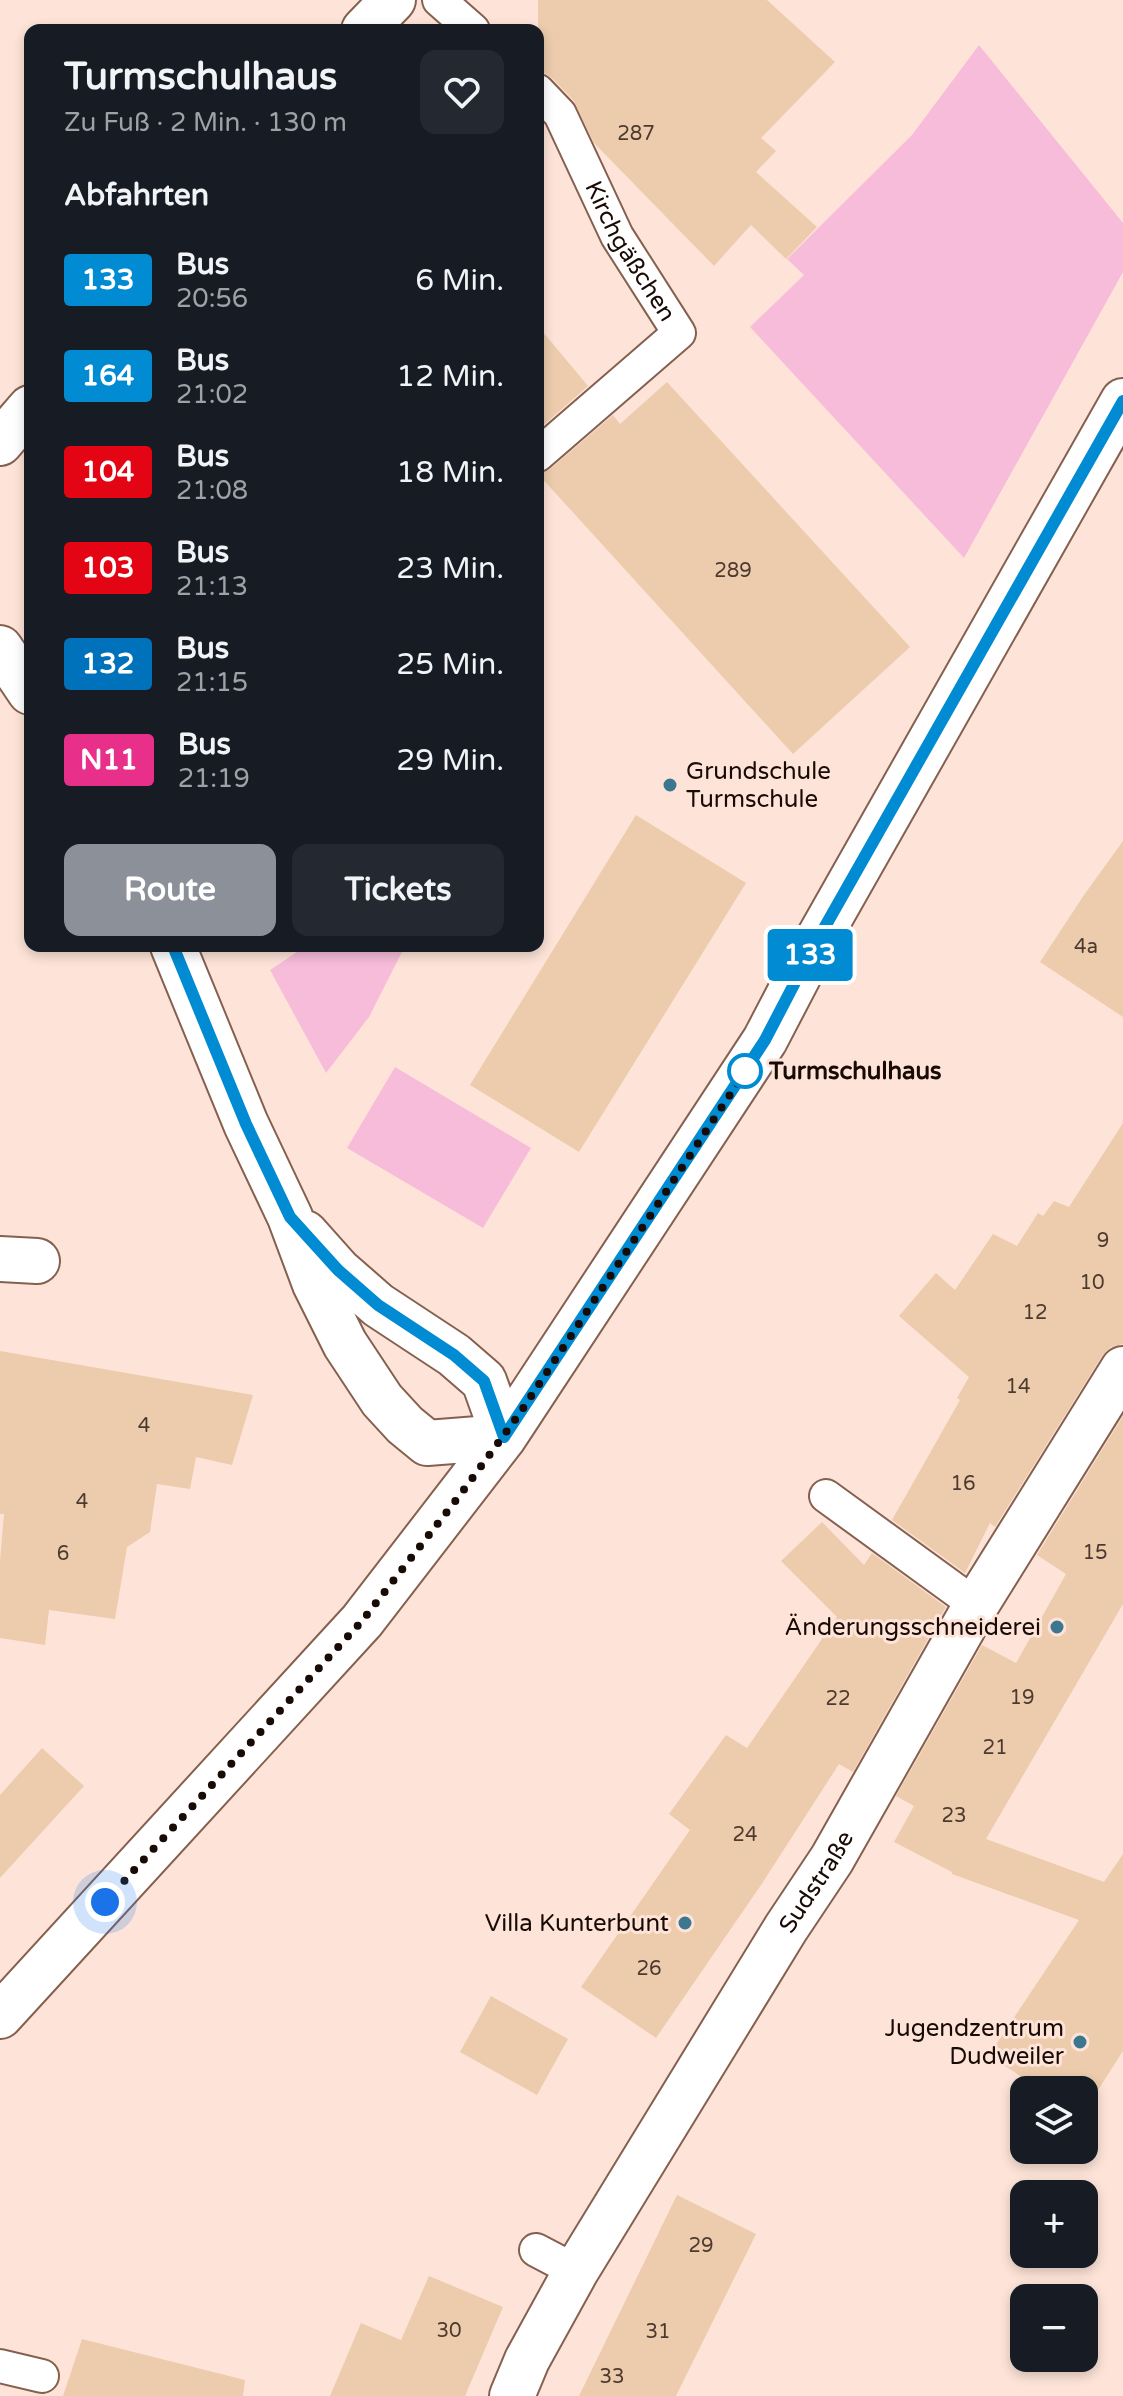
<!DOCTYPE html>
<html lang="de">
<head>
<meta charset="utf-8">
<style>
	:root { --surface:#171b24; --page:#242831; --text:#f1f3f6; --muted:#9ea1a6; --accent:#8c9099 }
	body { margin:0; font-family:"Varela Round",sans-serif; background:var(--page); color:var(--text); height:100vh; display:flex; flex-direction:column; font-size:30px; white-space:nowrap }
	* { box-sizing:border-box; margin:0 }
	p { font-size:26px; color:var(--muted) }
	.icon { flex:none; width:44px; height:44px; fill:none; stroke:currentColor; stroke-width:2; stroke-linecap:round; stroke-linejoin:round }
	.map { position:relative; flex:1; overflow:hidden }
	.panel { position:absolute; left:24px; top:24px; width:520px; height:928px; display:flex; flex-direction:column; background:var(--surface); border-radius:16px; box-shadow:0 4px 12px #0003 }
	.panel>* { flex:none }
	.badge { padding:0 16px; border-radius:6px; font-size:28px; line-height:52px }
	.tools { position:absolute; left:1010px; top:2076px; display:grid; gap:16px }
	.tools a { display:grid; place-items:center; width:88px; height:88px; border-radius:16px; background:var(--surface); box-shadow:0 4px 12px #0003; font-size:40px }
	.you { position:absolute; width:40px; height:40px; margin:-20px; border:6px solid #fff; border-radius:50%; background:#1a73e8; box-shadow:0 0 0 12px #1a73e833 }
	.map>.badge { position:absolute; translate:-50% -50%; box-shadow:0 0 0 4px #fff }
	h2 { padding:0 40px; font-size:30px; line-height:72px }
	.round { display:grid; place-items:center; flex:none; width:84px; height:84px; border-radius:16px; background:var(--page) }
	.overview { display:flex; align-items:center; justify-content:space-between; height:136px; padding:0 40px }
	h1 { font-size:38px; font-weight:700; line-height:60px }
	.action { display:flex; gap:16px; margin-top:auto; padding:16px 40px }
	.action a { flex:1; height:92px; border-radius:16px; background:var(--accent); color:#fff; font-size:32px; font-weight:700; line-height:92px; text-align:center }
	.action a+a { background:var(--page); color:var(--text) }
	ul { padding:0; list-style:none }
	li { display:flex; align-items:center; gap:24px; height:96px; padding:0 40px }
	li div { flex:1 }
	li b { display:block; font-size:30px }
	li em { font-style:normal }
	li .badge { min-width:88px; font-weight:700; text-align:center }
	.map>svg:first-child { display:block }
	.green { fill:#f7bcda }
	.building { fill:#ecccad }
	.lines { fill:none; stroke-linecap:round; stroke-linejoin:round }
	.lane-casing { stroke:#85604f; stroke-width:36 }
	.street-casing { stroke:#85604f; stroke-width:48 }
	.secondary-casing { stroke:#85604f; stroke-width:48 }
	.lane { stroke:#fff; stroke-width:32 }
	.street { stroke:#fff; stroke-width:44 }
	.secondary { stroke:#fff; stroke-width:44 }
	.line-casing { stroke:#fff; stroke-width:18 }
	.line { stroke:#008bd2; stroke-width:12 }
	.walk { stroke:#180a05; stroke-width:8; stroke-dasharray:0 14.4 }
	.poi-dot { fill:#3c778f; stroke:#fee4d8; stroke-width:3 }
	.stop-dot { fill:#fff; stroke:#008bd2; stroke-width:4 }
	.labels { text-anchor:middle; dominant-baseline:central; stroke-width:6; stroke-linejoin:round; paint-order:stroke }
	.number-label { font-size:20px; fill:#4d3a2f }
	.street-label { font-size:24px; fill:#180a05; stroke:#fee4d8 }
	.poi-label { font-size:24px; fill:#180a05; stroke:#fee4d8; text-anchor:end }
	.stop-label { font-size:24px; font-weight:bold; fill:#180a05; stroke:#fee4d8; text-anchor:start }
</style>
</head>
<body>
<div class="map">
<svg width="1123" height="2396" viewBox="0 0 1123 2396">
	<rect width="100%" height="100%" fill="#fee4d8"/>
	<path class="green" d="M 979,45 L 1123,223 L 1123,272 L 964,558 L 750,327 L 804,275 L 787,259 L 912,135 Z
		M 306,946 L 405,946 L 369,1017 L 326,1073 L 270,970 Z
		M 395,1067 L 531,1148 L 483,1228 L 347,1148 Z"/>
	<path class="building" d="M 538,0 L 767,0 L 835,62 L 761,138 L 776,151 L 756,172 L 817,227 L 786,259 L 751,225 L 714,266 L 594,143 L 574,101 L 552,78 L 544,73 L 538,73 Z
		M 538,326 L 588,386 L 538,430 Z
		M 667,382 L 910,647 L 793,754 L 538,474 L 550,469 L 613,415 L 620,424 Z
		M 636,815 L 746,883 L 579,1152 L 470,1085 Z
		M 1123,841 L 1123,1017 L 1040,962 L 1084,895 Z
		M 1123,1123 L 1123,1344 L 1111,1347 L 1102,1356 L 995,1527 L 990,1523 L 965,1573 L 892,1520 L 960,1400 L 957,1398 L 969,1377 L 899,1316 L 936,1273 L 955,1290 L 993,1234 L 1017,1246 L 1038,1213 L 1043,1216 L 1054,1201 L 1069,1207 Z
		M 0,1351 L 253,1395 L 232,1465 L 196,1457 L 190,1489 L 157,1484 L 150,1532 L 127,1547 L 115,1619 L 49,1610 L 45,1645 L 0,1638 L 0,1561 L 4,1514 L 0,1514 Z
		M 1123,1416 L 1123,1604 L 986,1839 L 1104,1882 L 1123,1854 L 1123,2051 L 1098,2090 L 1041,2090 L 989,2055 L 1079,1920 L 952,1874 L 952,1872 L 894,1842 L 914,1806 L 896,1796 L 982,1645 L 1016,1663 L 1066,1574 L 1037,1555 Z
		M 822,1522 L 864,1565 L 872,1553 L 946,1607 L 853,1772 L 839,1764 L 761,1885 L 656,2038 L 581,1987 L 690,1830 L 669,1814 L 726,1735 L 747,1748 L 837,1617 L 781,1561 Z
		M 42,1748 L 84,1786 L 0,1878 L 0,1795 Z
		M 491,1996 L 568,2039 L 537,2095 L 460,2052 Z
		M 677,2195 L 756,2234 L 676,2396 L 579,2396 Z
		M 429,2276 L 503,2307 L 465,2396 L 330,2396 L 361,2323 L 401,2340 Z
		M 82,2339 L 245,2380 L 243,2396 L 63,2396 Z"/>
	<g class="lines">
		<defs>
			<g id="lane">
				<path d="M 439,0 L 473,30"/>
				<path id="s1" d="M 538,91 L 560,114 L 617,236 L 679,333 L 538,455"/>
				<path d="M 826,1496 L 976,1605"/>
				<path d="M 536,2250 L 576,2271"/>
				<path d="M 0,2366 L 42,2376"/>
			</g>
			<g id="street">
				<path d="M 364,30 L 393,0"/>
				<path d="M 0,443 L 30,408"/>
				<path d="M 0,1259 L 37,1261"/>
				<path id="s2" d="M 512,2396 L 527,2360 L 576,2271 L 786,1928 L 832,1859 L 976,1605 L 1123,1369"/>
			</g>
			<path id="secondary" d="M 0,648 L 30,692
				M 173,946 L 246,1124 L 290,1217 L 315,1284 L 345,1344 L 382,1400 L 405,1425 L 427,1443 L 504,1437
				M 305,1233 L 338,1270 L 378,1305 L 454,1355 L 484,1381 L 504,1437
				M 0,2016 L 362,1621 L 504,1437 L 765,1040 L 814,946 L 1123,401"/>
		</defs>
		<use href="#lane" class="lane-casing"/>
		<use href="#street" class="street-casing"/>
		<use href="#secondary" class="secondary-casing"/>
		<use href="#lane" class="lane"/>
		<use href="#street" class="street"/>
		<use href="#secondary" class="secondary"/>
	</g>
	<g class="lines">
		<defs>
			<path id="line" d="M 173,946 L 246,1124 L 290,1217 L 338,1270 L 378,1305 L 454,1355 L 484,1381 L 504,1437 L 765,1040 L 814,946 L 1123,401"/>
		</defs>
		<use href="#line" class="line-casing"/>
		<use href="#line" class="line"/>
		<path class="walk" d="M 105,1902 L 362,1621 L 460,1495 L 520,1413 L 749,1066 L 745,1071"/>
	</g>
	<g class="poi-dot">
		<circle cx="670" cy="785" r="8"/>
		<circle cx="1057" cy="1627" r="8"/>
		<circle cx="685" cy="1923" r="8"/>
		<circle cx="1080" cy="2042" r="8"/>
	</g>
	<circle class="stop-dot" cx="745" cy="1071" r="16"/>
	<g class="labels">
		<g class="number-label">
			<text x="636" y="134">287</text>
			<text x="733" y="571">289</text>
			<text x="1086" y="947">4a</text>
			<text x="1103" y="1241">9</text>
			<text x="1092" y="1283">10</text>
			<text x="1035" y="1313">12</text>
			<text x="1018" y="1387">14</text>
			<text x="144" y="1426">4</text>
			<text x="963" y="1484">16</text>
			<text x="82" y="1502">4</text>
			<text x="1095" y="1553">15</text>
			<text x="63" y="1554">6</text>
			<text x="1022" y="1698">19</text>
			<text x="838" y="1699">22</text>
			<text x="995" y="1748">21</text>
			<text x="954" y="1816">23</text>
			<text x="745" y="1835">24</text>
			<text x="649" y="1969">26</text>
			<text x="701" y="2246">29</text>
			<text x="449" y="2331">30</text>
			<text x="658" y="2332">31</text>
			<text x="612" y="2377">33</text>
		</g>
		<g class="street-label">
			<text stroke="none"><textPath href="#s1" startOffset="186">Kirchgäßchen</textPath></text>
			<text stroke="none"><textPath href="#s2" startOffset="598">Sudstraße</textPath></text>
		</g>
		<g class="poi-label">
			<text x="686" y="771" text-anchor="start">Grundschule<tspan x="686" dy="28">Turmschule</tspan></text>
			<text x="1041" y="1627">Änderungsschneiderei</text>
			<text x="669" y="1923">Villa Kunterbunt</text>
			<text x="1064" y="2028">Jugendzentrum<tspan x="1064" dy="28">Dudweiler</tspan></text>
		</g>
		<g class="stop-label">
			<text x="769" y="1071">Turmschulhaus</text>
		</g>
	</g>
</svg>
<div class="tools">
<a><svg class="icon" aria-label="layers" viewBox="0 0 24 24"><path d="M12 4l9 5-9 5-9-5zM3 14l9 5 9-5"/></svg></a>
<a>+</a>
<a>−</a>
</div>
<div class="you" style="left:105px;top:1902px"></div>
<b class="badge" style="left:810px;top:955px;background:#008bd2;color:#fff">133</b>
<section class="panel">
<div class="overview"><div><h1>Turmschulhaus</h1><p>Zu Fuß · 2 Min. · 130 m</p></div><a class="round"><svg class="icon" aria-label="heart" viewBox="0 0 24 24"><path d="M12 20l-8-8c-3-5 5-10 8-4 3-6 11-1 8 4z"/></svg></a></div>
<h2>Abfahrten</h2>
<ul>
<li><span class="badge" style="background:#008bd2;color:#fff">133</span><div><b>Bus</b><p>20:56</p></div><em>6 Min.</em></li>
<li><span class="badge" style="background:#008bd2;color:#fff">164</span><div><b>Bus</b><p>21:02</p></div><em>12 Min.</em></li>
<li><span class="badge" style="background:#e30513;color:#fff">104</span><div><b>Bus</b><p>21:08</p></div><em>18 Min.</em></li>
<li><span class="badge" style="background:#e30513;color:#fff">103</span><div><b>Bus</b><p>21:13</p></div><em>23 Min.</em></li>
<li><span class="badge" style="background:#0072bc;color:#fff">132</span><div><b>Bus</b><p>21:15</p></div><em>25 Min.</em></li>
<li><span class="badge" style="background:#e8308a;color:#fff">N11</span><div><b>Bus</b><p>21:19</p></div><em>29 Min.</em></li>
</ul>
<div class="action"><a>Route</a><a>Tickets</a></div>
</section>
</div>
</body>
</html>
